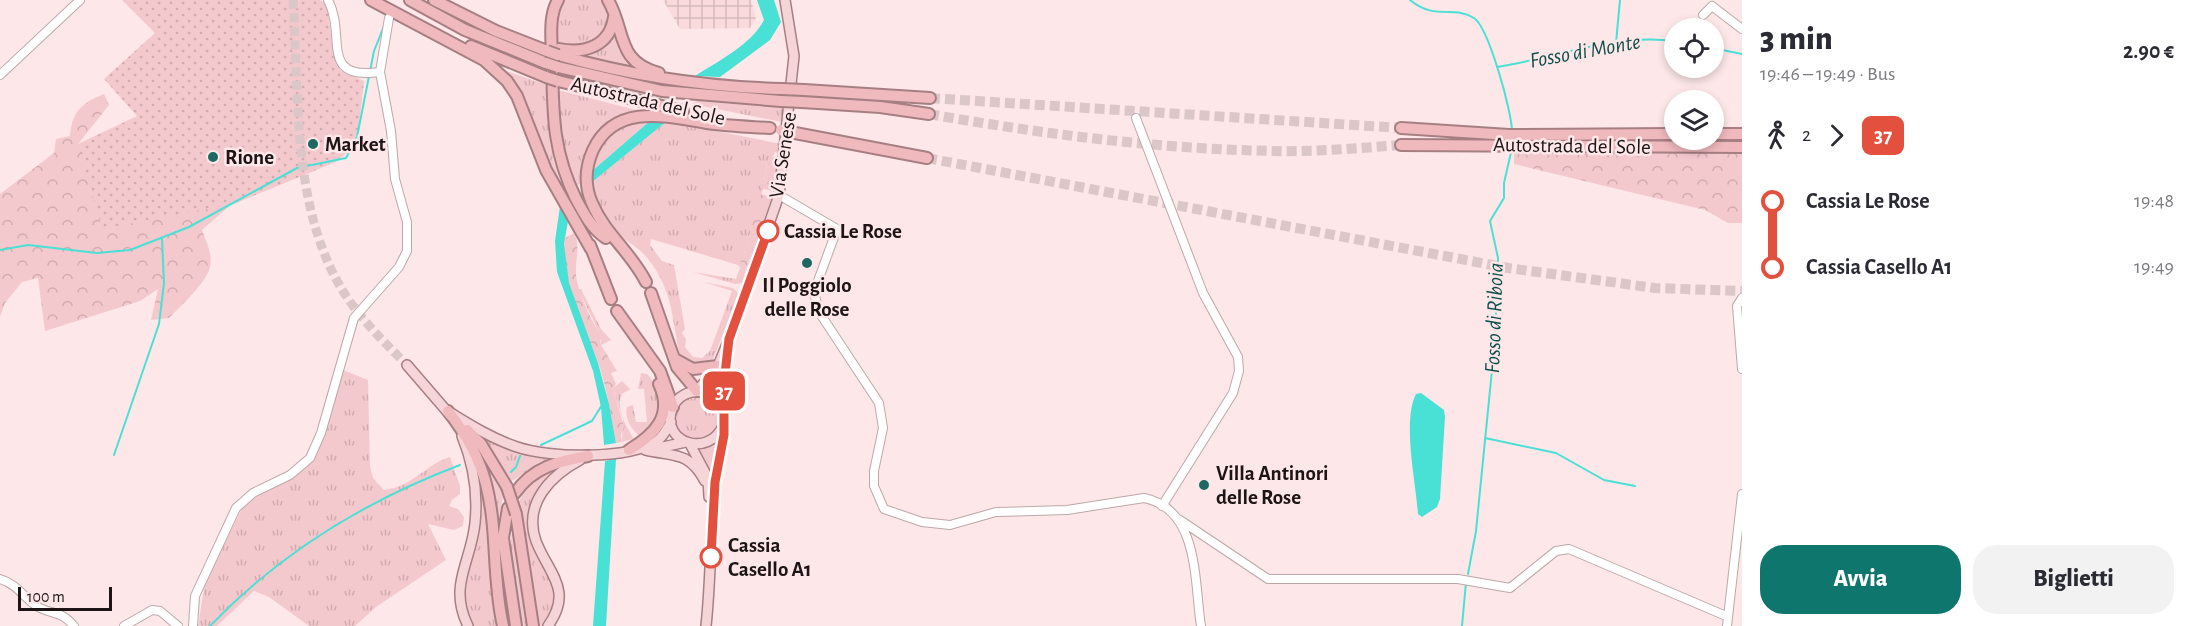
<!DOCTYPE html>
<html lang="it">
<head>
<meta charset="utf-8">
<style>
	:root { --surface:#fff; --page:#f2f2f3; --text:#2b2b33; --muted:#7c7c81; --accent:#0f766e }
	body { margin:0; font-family:"Alegreya Sans",sans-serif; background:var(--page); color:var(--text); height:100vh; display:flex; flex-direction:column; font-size:22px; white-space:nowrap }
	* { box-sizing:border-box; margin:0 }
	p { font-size:20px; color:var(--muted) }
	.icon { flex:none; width:33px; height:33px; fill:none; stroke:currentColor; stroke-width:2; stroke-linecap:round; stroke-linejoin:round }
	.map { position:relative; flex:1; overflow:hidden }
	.drawer { display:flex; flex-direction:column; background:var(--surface); width:450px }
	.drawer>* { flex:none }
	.badge { padding:0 12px; border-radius:9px; font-size:21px; line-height:39px }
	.fabs { position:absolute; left:1664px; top:18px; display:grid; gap:12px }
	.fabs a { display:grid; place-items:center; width:60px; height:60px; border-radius:50%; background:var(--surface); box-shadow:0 3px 9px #0003; font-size:30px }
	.scale { position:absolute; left:18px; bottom:15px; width:94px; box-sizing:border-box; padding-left:6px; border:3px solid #1c1415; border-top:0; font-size:16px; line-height:21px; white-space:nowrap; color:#1c1415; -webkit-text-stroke:4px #fde7e8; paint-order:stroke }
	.map>.badge { position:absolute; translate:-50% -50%; box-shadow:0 0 0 3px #fff }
	.legs { display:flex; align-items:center; gap:9px; height:66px; padding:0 18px; font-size:20px }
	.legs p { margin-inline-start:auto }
	.summary { display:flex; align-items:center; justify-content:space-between; height:102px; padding:0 18px }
	h1 { font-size:33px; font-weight:800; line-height:45px }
	.button { display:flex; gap:12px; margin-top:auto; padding:12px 18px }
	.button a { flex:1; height:69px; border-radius:24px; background:var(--accent); color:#fff; font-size:24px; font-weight:800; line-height:69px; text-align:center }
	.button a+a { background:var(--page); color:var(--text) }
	ul { padding:0 18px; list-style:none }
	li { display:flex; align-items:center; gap:21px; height:66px; font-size:22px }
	li i { display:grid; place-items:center; width:9px; height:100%; margin:0 8px; background:currentColor }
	li i::after { content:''; width:15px; height:15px; margin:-8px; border:4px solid; border-radius:50%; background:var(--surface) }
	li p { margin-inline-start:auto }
	li:first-child i { background:linear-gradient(#0000 50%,currentColor 0) }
	li:last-child i { background:linear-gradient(currentColor 50%,#0000 0) }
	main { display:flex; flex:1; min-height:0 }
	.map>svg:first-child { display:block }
	.industrial { fill:url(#industrial-grid) }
	.grass { fill:url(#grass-tufts) }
	.forest { fill:url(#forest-crowns) }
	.park { fill:url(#park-dots) }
	.water { fill:#49e0d6 }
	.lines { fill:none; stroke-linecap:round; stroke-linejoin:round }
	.stream { stroke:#49e0d6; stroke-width:2 }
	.major-tunnel { stroke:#dbc7c8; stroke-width:9; stroke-dasharray:9 4.5; stroke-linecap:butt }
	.highway-tunnel { stroke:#dbc7c8; stroke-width:10; stroke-dasharray:10 5; stroke-linecap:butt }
	.minor-casing { stroke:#bda8a9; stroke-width:10 }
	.major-casing { stroke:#a67f83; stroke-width:12 }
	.highway-casing { stroke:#a67f83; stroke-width:14 }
	.minor { stroke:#fff; stroke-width:8 }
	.major { stroke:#f6d5d8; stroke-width:9 }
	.highway { stroke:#f0b9be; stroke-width:10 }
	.highway-bridge-casing { stroke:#a67f83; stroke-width:14; stroke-linecap:butt }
	.highway-bridge { stroke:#f0b9be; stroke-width:10 }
	.line-1-casing { stroke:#fff; stroke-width:14 }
	.line-1 { stroke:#e4503e; stroke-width:9 }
	.poi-dot { fill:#1d6863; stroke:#fde7e8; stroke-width:2 }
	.stop-1-dot { fill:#fff; stroke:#e4503e; stroke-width:3 }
	.labels { text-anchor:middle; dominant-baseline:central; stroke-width:5; stroke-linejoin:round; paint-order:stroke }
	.street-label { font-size:21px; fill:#1c1415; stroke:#fde7e8 }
	.poi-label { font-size:21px; font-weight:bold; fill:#1c1415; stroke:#fde7e8; text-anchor:start }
	.stop-label { font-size:21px; font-weight:bold; fill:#1c1415; stroke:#fde7e8; text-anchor:start }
	.water-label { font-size:22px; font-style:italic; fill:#0e4f4b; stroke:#fde7e8 }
</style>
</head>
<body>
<main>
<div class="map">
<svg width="1742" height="626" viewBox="0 0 1742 626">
	<defs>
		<pattern id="industrial-grid" width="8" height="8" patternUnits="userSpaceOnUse" patternTransform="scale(1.5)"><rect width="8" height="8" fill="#fadadc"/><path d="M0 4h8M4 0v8" fill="none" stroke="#d6babc"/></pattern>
		<pattern id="grass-tufts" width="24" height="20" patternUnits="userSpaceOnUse" patternTransform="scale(1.5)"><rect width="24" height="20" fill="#f4c9cd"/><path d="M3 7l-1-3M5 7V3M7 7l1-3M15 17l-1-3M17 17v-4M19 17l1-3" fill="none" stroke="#d1acaf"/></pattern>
		<pattern id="forest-crowns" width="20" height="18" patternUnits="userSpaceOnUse" patternTransform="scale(1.5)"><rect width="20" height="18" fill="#f4c9cd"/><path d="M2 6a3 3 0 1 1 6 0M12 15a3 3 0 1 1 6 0" fill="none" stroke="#d1acaf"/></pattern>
		<pattern id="park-dots" width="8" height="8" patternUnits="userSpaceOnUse" patternTransform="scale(1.5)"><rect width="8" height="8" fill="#f4c9cd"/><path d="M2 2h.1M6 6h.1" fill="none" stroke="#d1acaf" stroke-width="1.8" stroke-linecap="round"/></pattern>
	</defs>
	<rect width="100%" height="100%" fill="#fde7e8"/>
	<path class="industrial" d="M 663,0 L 751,0 L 756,19 L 750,28 L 680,29 Z"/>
	<path class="grass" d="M 563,0 L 605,0 L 611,14 L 607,33 L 589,46 L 557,47 L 556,21 Z
		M 614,33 L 619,50 L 633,67 L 580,55 Z
		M 501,69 L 549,86 C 547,123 549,157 564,190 Z
		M 558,90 L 636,110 C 630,113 621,115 615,119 C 593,131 578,158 581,182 L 577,186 C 562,156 559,123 558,90 Z
		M 697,100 L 784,105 L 782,122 L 692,104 Z
		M 651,120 L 591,172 C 599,133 614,126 651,120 Z
		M 667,121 L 781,144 L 779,154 L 775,152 L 773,156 L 780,166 L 767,162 L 763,189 L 740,268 L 745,272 L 742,283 L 735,284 L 693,272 L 736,279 L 740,268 L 738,265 L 651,239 L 650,245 L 662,261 L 674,265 L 685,329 L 682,333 L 686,339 L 685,347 L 693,357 L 702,358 L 710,351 L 732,291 L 704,282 L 733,288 L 739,294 L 713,359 L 711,362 L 698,364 L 680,355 C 671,318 674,292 648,259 C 638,246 623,240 612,229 C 600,218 594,199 591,183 Z
		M 578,289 L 581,289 L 601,329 L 611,340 L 601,345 L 601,336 Z
		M 343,370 L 368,380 L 370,466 L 373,478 L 384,490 C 411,488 426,464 450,457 L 460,486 L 460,494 L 452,500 L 449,506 L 458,509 L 464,517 L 463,526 L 454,530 L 428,524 L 446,560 L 376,607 L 355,626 L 309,626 L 269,597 L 254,591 L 217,626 L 198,626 L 205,583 L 244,504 L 301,472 L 316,453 L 327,429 Z
		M 641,373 L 647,374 C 658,384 664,407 656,423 C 653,428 646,433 642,437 C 632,432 624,418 627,407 L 633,405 L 636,422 L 647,422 L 644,389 L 638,389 Z
		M 622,381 L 630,389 L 622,394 C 615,409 627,427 634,439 L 622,442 L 623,420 L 613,388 Z
		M675 418a22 22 0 1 1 44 0a22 22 0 1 1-44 0Z
		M 476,431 L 552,458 L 510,482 Z
		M 717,443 L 717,445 L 714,488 L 706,461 L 698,450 Z
		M 476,446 L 504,492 L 497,527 Z
		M 562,467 C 494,518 565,550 554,605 C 553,613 548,619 544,626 L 538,626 L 518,503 C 529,483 541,474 562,467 Z
		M 479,477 L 486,501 L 497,626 L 473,626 L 467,616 L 463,588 L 473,553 L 480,505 Z
		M 513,522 L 530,626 L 522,626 L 510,548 Z"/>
	<path class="forest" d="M 104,94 L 109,105 L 78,144 L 234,202 L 202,230 C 206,241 213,255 210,267 C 207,282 180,307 169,318 L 151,320 L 158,289 L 140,301 L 45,331 L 38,278 L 22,282 L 5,303 L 0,317 L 0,194 L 54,153 L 56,139 L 70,136 C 72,111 82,103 104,94 Z
		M 1514,151 L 1742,153 L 1742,223 L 1728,223 L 1705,210 L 1514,164 Z
		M 767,162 L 777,162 L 780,166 L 774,191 L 763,189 Z
		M 761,194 L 772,197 L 745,272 L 740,268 Z
		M 574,233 C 581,246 575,260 576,275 C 577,290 594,330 606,339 L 600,340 L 601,345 L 617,371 L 611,373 L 616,384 L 613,388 L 624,427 L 621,435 L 622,442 L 616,443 C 611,416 607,388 598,362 C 584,323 559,281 565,238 Z"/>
	<path class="park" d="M 122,0 L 320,0 L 327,4 L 332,43 L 340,70 L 364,81 L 357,143 L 336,162 L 236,203 L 102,229 L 78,144 L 137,116 L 104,79 L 155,33 Z"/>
	<path class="water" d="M 757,0 L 774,0 L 781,22 L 770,40 L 720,77 L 695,76 C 718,61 751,45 764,20 Z
		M 651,120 L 667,121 L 591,183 L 591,172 Z
		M 560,206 L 568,221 L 564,244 L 569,283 L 598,363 L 609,404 L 616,443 L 604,445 L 601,407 L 593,371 L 557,272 L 555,241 Z
		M 1421,393 L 1444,410 L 1445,417 L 1440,499 L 1437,507 L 1422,517 L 1418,514 C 1416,483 1402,421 1416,394 Z
		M 616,459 L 606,626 L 593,626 L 605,461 Z"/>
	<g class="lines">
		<path class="stream" d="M 1410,0 C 1435,21 1454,5 1474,18 C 1489,28 1512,113 1512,131
			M 1616,43 L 1620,0
			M 1713,48 L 1742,54
			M 1497,67 C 1556,58 1615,33 1674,41
			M 0,250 L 28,245 L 97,253 L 130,250 L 189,227 L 297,168 L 346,158 L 357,137 L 374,51 L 384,26
			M 1485,438 L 1556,453 L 1604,480 L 1635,486
			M 541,445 L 592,421 L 602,405
			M 114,455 L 159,324 L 164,283 L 162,239
			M 511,472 L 516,467 L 520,456
			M 1468,574 L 1476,531 L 1495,340 L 1498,258 L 1490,221 L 1504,198 L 1504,183 L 1512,148
			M 210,626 C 280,553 365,501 460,465
			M 1462,626 L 1466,582"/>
		<path class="major-tunnel" d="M 293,0 C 299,91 292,194 335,277 C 353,312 380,338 407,365"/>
		<path class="highway-tunnel" d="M 930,98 L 1401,128
			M 929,114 C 1043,134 1158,149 1274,151 C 1316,152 1359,148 1401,145
			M 927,158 L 1508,268 L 1655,288 L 1742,291"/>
		<defs>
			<path id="minor" d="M 328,0 C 347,35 318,81 380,72
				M 1703,15 L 1712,6 L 1742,29
				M 0,75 L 80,0
				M 1136,118 L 1203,293 L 1238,357 L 1239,371 L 1233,393 L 1162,506
				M 779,195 L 837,229 L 818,281 L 815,296 L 819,312 L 879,403 L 883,428 L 874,471 L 874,486 L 884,509 L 922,522 L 950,525 L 996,512 L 1067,510 L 1144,498 C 1200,509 1194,583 1201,626
				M 1742,298 L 1737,306 L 1742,369
				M 1180,520 L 1268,579 L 1458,579 L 1510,588 L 1556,551 L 1569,549 L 1726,616
				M 0,579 C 18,584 25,600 40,608 C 55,615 61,611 74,626
				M 124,626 L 152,610 L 160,611 L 178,626
				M 193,626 L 195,596 L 236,508 L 253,493 L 290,475 L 310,458 L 321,433 L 354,318 L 399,267 L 407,251 L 407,222 L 395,179 L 391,131 L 380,72 L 389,18
				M 1727,626 L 1742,494"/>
			<path id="major" d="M 407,365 L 451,416
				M 697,391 L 718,366 L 729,339 L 779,195 L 794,56 L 785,0
				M 724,410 L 727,352
				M 451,413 C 472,426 493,439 517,447 C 549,458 628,460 657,441 C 664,436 667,429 671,422
				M 462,436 C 473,463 478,494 475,523 C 471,563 448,585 468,626
				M 690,444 L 708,478 L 709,497
				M 658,448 L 686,442
				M 645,450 C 673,457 688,450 705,481
				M 548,626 C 574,590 548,573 536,541 C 523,504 550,476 580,460
				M 706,626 C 711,580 710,535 715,489 C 717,464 725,441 724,416 C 723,388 682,382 672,409 C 660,442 709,460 724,424"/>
			<path id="highway" d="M 371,0 L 484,60 L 507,81 L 517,96 L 546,170 L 591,249
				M 410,0 L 465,30 L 546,63
				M 434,0 L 496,31 L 547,51
				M 558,0 C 548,17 552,40 552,59 C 553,111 552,151 576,199 C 584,214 592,229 606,238
				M 608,0 C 626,31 616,62 659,73
				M 471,46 L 546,77
				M 559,49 C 585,54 610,46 614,17
				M 558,55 C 632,76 706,87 782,89
				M 558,67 L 662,91 L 781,101
				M 558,81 L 683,111
				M 804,90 L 930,98
				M 802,102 L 880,107 L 929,114
				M 1401,128 L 1509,135 L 1674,134
				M 795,133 L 927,158
				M 1713,134 L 1742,134
				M 1401,145 L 1742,147
				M 590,245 L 611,299
				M 646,282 C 631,252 605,234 592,203 C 584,185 585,168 593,150 C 615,103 666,116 707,123 C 728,126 749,127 770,128
				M 651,293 L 677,367 L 697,391
				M 617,311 L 660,371 L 673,407
				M 675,359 L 693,369 L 718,366
				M 448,411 C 465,433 479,456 486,484 C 498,530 492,579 503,626
				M 467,430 L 481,444 L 507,487
				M 629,450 C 654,435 674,416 659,384
				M 515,493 C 533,467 559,461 588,456
				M 508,508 L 503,538 L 516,626
				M 516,514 L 533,626"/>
		</defs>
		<use href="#minor" class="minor-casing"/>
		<use href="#major" class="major-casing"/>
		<use href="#highway" class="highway-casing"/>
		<use href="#minor" class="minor"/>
		<use href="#major" class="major"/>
		<use href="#highway" class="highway"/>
		<defs>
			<path id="highway-bridge" d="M 547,51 L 558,55
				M 546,63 L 558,67
				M 546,77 L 558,81
				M 782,89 L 804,90
				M 781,101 L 802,102
				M 781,130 L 795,133
				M 507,487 L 516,514"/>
		</defs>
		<use href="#highway-bridge" class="highway-bridge-casing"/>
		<use href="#highway-bridge" class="highway-bridge"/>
	</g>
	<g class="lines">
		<defs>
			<path id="line-1" d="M 711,557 L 715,482 L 724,435 L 724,382 L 729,339 L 768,231"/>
		</defs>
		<use href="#line-1" class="line-1-casing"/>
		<use href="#line-1" class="line-1"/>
	</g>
	<g class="poi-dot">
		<circle cx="313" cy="144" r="6"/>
		<circle cx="213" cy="157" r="6"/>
		<circle cx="807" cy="263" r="6"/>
		<circle cx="1204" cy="485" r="6"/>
	</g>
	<g class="stop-1-dot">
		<circle cx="768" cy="231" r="10"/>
		<circle cx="711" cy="557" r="10"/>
	</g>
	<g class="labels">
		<g class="street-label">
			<text transform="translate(648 101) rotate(13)">Autostrada del Sole</text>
			<text transform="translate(1572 146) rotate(1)">Autostrada del Sole</text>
			<text transform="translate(783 155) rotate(-81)">Via Senese</text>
		</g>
		<g class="poi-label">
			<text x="325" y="144">Market</text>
			<text x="225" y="157">Rione</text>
			<text x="807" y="285" text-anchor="middle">Il Poggiolo<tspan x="807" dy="24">delle Rose</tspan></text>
			<text x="1216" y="473">Villa Antinori<tspan x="1216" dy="24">delle Rose</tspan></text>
		</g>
		<g class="stop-label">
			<text x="784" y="231">Cassia Le Rose</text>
			<text x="728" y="545">Cassia<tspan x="728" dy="24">Casello A1</tspan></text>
		</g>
		<g class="water-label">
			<text transform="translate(1585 51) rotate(-10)">Fosso di Monte</text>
			<text transform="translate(1494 318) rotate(-88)">Fosso di Riboia</text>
		</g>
	</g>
</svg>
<div class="fabs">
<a><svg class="icon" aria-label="locate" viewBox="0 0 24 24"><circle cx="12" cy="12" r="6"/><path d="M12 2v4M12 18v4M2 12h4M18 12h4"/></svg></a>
<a><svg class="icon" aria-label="layers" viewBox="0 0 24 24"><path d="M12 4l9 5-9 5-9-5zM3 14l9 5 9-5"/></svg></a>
</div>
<div class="scale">100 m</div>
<b class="badge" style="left:724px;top:391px;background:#e4503e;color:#fff">37</b>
</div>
<section class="drawer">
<div class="summary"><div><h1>3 min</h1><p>19:46 – 19:49 · Bus</p></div><b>2.90 €</b></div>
<div class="legs"><svg class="icon" aria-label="walk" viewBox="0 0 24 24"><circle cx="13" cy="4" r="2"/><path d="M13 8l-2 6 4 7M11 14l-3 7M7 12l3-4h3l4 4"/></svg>2<svg class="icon" aria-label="forward" viewBox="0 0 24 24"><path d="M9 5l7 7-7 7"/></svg><b class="badge" style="background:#e4503e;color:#fff">37</b></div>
<ul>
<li><i style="color:#e4503e"></i><b>Cassia Le Rose</b><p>19:48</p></li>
<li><i style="color:#e4503e"></i><b>Cassia Casello A1</b><p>19:49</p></li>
</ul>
<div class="button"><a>Avvia</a><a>Biglietti</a></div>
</section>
</main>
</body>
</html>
